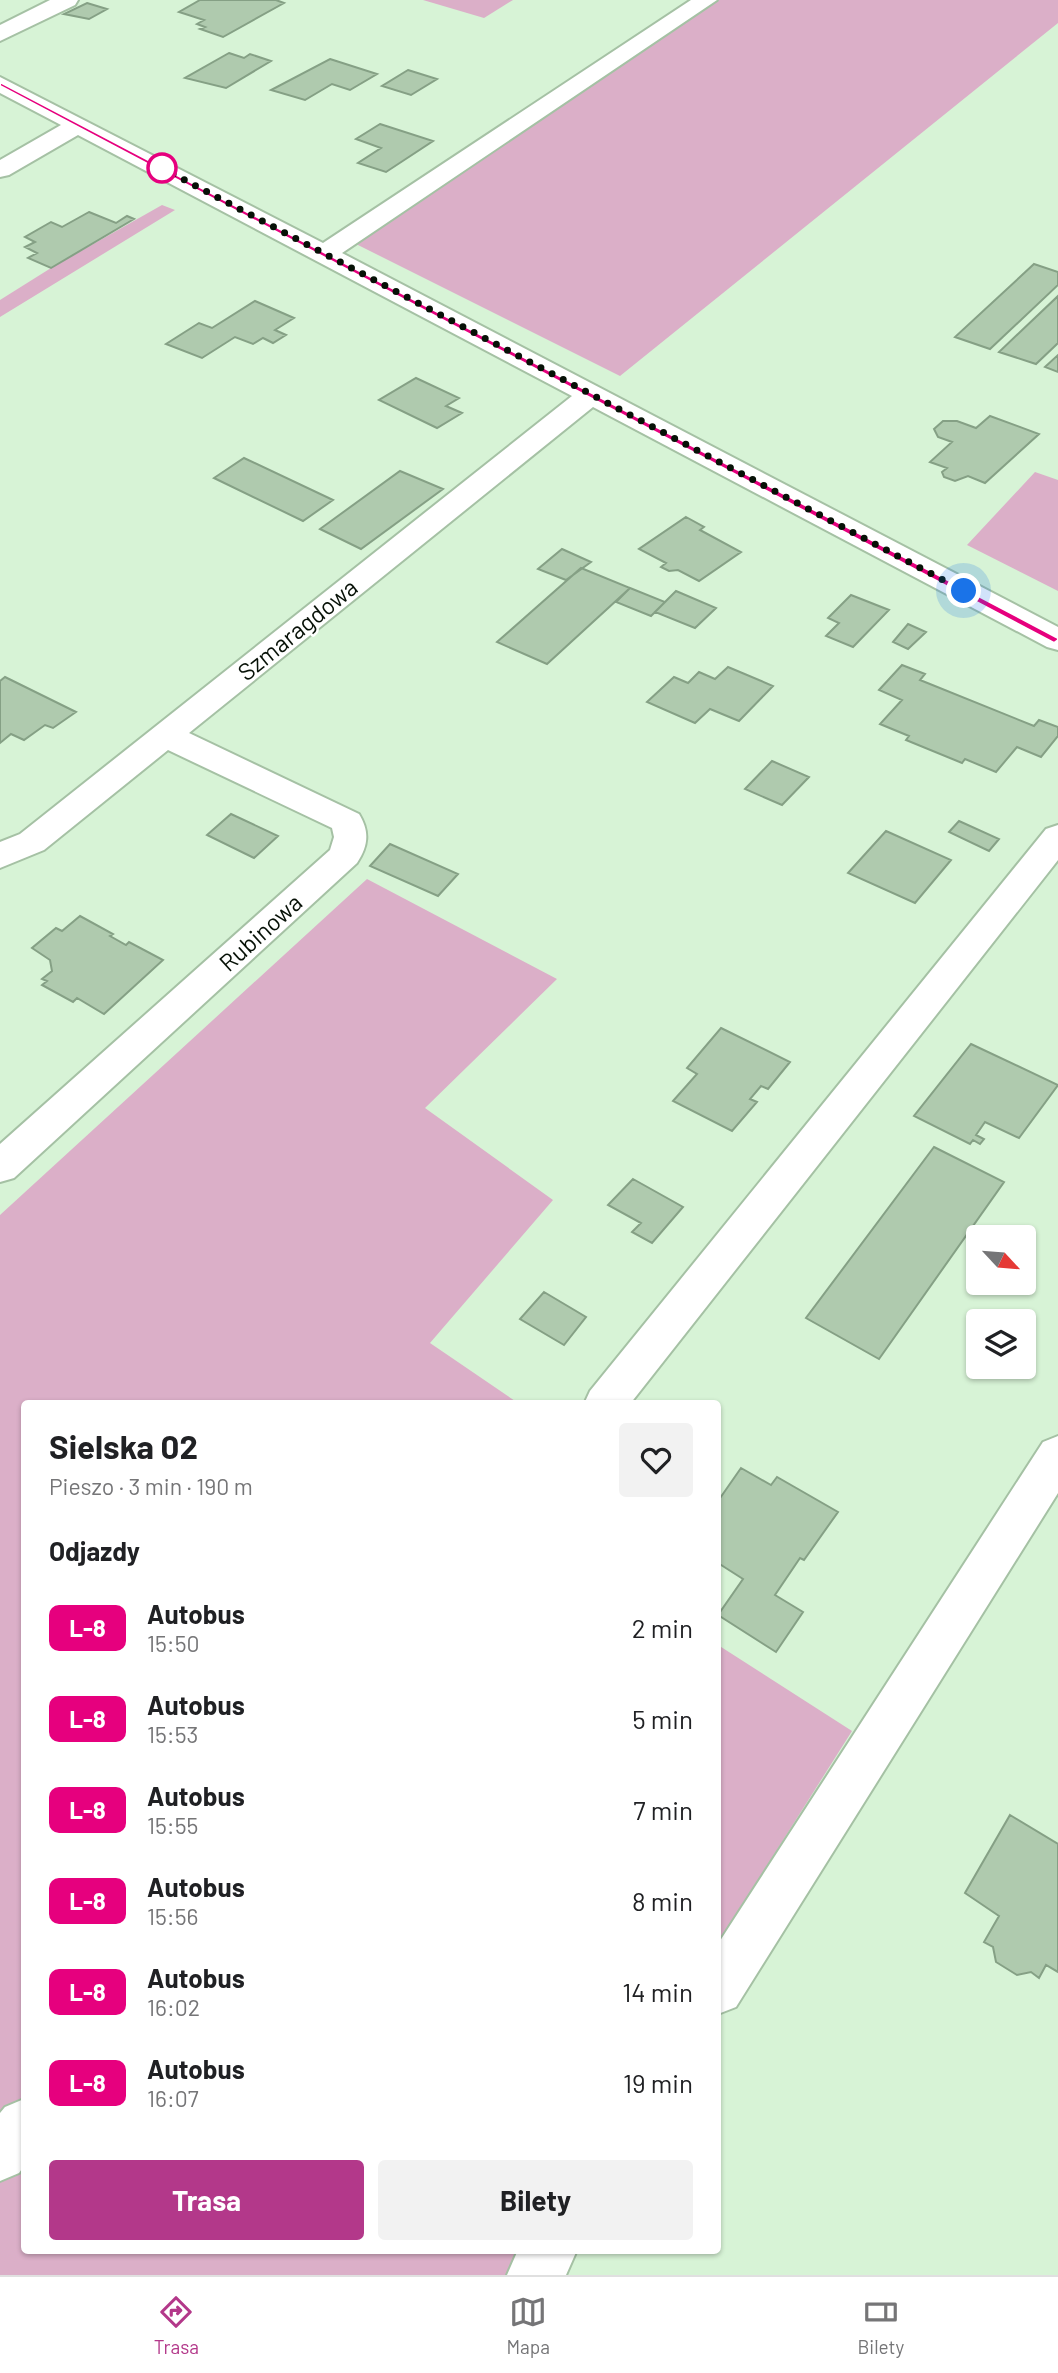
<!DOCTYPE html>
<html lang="pl">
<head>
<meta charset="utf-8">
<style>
	:root { --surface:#fff; --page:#f2f2f2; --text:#202124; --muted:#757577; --line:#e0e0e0; --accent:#b3388a }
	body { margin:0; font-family:Barlow,sans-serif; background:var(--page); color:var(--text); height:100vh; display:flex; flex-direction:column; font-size:26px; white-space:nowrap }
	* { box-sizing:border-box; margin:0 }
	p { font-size:23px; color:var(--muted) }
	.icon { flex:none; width:38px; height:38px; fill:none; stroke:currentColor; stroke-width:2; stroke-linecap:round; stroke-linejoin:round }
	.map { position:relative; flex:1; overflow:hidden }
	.side { position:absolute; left:21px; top:1400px; width:700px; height:854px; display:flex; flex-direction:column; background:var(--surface); border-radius:7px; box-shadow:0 2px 5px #0004 }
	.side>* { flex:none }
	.badge { padding:0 14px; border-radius:10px; font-size:24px; line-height:46px }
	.needle { width:46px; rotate:116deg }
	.buttons { position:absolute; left:966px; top:1225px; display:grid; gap:14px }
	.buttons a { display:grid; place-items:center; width:70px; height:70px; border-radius:7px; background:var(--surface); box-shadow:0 2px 5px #0004; font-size:35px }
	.you { position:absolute; width:35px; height:35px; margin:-18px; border:5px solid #fff; border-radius:50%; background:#1a73e8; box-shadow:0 0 0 10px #1a73e833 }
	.map>.badge { position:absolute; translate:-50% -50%; box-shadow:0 0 0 4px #fff }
	h2 { padding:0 28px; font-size:26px; line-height:63px }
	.round { display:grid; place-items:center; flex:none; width:74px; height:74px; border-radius:7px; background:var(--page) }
	.headline { display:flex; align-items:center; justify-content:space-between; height:119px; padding:0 28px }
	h1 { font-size:33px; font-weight:700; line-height:52px }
	.primary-button { display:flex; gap:14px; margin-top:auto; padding:14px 28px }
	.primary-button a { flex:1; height:80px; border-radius:7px; background:var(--accent); color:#fff; font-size:28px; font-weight:700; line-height:80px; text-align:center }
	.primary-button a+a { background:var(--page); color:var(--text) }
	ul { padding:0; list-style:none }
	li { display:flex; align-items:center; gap:21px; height:91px; padding:0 28px }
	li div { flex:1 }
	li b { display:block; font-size:26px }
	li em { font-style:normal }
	li .badge { min-width:77px; font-weight:700; text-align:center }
	.menu { display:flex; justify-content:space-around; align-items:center; height:98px; border-top:2px solid var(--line); background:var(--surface); font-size:19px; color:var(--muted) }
	.menu a { display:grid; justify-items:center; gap:4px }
	.menu .current { color:var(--accent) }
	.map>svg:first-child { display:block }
	.green { fill:#dbafc8 }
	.building { fill:#afcaae; stroke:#85a085; stroke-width:2 }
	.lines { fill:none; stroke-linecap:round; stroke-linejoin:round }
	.minor-casing { stroke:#a5c1a4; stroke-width:4 }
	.minor { fill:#fff; fill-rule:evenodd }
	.line { fill:#e6007e; stroke:#fff; stroke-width:2 }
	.walk { stroke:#071107; stroke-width:7; stroke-dasharray:0 12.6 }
	.stop-dot { fill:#fff; stroke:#e6007e; stroke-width:3.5 }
	.labels { text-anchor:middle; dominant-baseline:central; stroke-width:5; stroke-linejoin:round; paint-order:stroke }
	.street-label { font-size:24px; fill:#071107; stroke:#fff }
</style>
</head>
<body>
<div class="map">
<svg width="1058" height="2275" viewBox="0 0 1058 2275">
	<rect width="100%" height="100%" fill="#d7f3d6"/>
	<path class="green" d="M 423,0 L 513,0 L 484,18 Z
		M 719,0 L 1058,0 L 1058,23 L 620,376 L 356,244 Z
		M 162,205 L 175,210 L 0,317 L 0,300 L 51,268 Z
		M 1035,472 L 1058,480 L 1058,591 L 967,545 Z
		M 367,879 L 557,979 L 425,1108 L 553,1200 L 430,1343 L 518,1403 L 24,1404 L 24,2250 L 522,2251 L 507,2275 L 0,2275 L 0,1215 Z
		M 718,1645 L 852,1731 L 718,1943 Z"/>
	<path class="building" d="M 200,0 L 276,0 L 284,3 L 223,37 L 200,29 L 205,27 L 197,24 L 204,20 L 179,12 Z
		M 87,3 L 107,9 L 89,19 L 64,14 Z
		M 229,53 L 244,58 L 250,54 L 271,61 L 226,88 L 185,78 Z
		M 330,59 L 377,74 L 350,90 L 332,84 L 305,100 L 271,90 Z
		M 408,70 L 437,79 L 411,95 L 382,86 Z
		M 380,124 L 433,141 L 386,172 L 358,163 L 381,148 L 356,139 Z
		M 89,212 L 116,223 L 127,216 L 134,219 L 51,268 L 28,258 L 37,253 L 25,247 L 35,242 L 25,237 L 51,222 L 62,227 Z
		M 1034,264 L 1058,272 L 1058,285 L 990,349 L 955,337 Z
		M 1058,296 L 1058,343 L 1036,364 L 999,352 Z
		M 255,301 L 294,318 L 275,330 L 286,335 L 273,343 L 263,338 L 253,344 L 235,337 L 202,358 L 166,344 L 199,323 L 212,328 Z
		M 1058,355 L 1058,372 L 1045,367 Z
		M 416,378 L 459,398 L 446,406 L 462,413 L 437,428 L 379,400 Z
		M 990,416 L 1039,434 L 985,483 L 968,476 L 955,481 L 944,477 L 942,472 L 947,468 L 930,462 L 952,442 L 938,437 L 934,429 L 943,421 L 957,421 L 976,428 Z
		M 244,458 L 333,500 L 303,521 L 214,478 Z
		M 400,471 L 443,489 L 361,549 L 320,529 Z
		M 686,517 L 704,527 L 700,530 L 741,552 L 699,581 L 678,570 L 669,571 L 661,567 L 666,563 L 639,549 Z
		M 562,549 L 591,562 L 566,580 L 538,569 Z
		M 581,568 L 630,588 L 547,664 L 497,642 Z
		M 630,588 L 665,602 L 651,616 L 616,602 Z
		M 676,591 L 716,608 L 695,628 L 655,612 Z
		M 851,595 L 889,610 L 853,647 L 826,636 L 839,623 L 828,618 Z
		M 908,624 L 926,632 L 908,649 L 893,642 Z
		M 902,665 L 925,674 L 920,680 L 1034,726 L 1039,720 L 1058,727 L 1058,736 L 1041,757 L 1017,747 L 996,772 L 965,759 L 962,763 L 906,740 L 909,736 L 880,724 L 902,700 L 879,690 Z
		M 728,667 L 773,686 L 739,721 L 710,709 L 695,723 L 647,702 L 674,677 L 688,683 L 699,672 L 715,679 Z
		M 5,677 L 76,712 L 53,728 L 45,725 L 24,740 L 11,734 L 0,743 L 0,681 Z
		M 772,761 L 809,777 L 782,805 L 745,789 Z
		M 231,814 L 278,836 L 254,858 L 207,835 Z
		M 959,821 L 999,839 L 989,851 L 949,832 Z
		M 886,831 L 951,860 L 915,903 L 848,873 Z
		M 390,844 L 458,874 L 438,896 L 370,866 Z
		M 80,916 L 113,934 L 110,936 L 126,945 L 129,942 L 163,960 L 104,1014 L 77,998 L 73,1002 L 42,985 L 47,981 L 42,979 L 52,971 L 50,960 L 32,948 L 56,928 L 62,931 Z
		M 721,1028 L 790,1062 L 768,1089 L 761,1086 L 750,1099 L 757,1102 L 732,1131 L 673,1101 L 697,1074 L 687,1068 Z
		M 971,1044 L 1058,1085 L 1019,1138 L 985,1122 L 976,1135 L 984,1139 L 980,1144 L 973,1140 L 970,1144 L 914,1116 Z
		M 934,1147 L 1004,1182 L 879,1359 L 806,1318 Z
		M 633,1179 L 683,1207 L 652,1243 L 632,1232 L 641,1223 L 608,1205 Z
		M 544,1292 L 586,1317 L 564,1345 L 520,1319 Z
		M 741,1468 L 771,1485 L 777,1477 L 838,1512 L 804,1560 L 800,1558 L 775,1595 L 803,1612 L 776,1652 L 718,1615 L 743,1579 L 718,1563 L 718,1501 Z
		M 1010,1815 L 1058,1844 L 1058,1972 L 1046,1965 L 1039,1978 L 1031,1972 L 1017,1975 L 996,1962 L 993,1947 L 984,1942 L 999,1916 L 965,1893 Z"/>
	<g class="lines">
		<defs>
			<path id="minor" d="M 50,0 L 78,0 L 75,5 L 0,41 L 0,25 Z
				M 691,0 L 717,0 L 342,253 L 1058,627 L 1058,650 L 1047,647 L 593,407 L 189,733 L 359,814 C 370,832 368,846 357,863 L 14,1178 L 0,1182 L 0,1144 L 330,850 L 334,837 L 332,828 L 168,750 L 44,850 L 0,868 L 0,842 L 20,834 L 572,396 L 78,135 L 9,175 L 0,177 L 0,160 L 61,125 L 0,93 L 0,77 L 323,243 Z
				M 1058,825 L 1058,860 L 630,1404 L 584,1404 L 590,1391 L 1046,829 Z
				M 1058,1436 L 1058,1493 L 736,2007 L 718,2014 L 718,1944 L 1043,1442 Z
				M 24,2099 L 24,2166 L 19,2173 L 0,2181 L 0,2113 L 5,2107 Z
				M 518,2250 L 577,2250 L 566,2275 L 507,2275 Z"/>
		</defs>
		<use href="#minor" class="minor-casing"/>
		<use href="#minor" class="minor"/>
	</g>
	<path class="line" d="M 0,82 L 1058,638 L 1058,640 L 1054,643 L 0,86 Z"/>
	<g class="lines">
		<path class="walk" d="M 162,168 L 964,591"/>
	</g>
	<circle class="stop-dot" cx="162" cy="168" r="14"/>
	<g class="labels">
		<g class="street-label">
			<text transform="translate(297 629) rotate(-39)">Szmaragdowa</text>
			<text transform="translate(260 932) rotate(-42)">Rubinowa</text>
		</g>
	</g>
</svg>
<div class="buttons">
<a><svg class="needle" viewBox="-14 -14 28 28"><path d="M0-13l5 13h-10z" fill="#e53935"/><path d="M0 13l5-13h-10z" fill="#757577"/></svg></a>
<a><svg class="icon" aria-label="layers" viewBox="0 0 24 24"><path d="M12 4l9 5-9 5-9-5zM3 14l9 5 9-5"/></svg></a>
</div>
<div class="you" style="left:964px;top:591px"></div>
<section class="side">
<div class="headline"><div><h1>Sielska 02</h1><p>Pieszo · 3 min · 190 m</p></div><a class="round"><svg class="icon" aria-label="heart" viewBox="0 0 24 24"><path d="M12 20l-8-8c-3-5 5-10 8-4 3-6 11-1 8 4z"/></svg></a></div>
<h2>Odjazdy</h2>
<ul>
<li><span class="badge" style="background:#e6007e;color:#fff">L-8</span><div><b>Autobus</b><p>15:50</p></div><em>2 min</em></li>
<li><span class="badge" style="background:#e6007e;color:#fff">L-8</span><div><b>Autobus</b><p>15:53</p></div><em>5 min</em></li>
<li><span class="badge" style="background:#e6007e;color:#fff">L-8</span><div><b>Autobus</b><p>15:55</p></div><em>7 min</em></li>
<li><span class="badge" style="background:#e6007e;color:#fff">L-8</span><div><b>Autobus</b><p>15:56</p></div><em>8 min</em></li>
<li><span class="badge" style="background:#e6007e;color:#fff">L-8</span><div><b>Autobus</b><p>16:02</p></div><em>14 min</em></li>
<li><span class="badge" style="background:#e6007e;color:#fff">L-8</span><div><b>Autobus</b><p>16:07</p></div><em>19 min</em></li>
</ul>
<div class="primary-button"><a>Trasa</a><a>Bilety</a></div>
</section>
</div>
<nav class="menu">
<a class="current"><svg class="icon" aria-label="directions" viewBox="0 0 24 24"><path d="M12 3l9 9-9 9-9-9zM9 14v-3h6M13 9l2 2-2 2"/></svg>Trasa</a>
<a><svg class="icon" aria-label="map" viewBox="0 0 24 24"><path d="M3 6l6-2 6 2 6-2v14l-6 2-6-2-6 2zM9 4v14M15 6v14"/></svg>Mapa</a>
<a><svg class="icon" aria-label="tickets" viewBox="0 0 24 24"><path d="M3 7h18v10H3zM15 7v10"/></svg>Bilety</a>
</nav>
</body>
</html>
